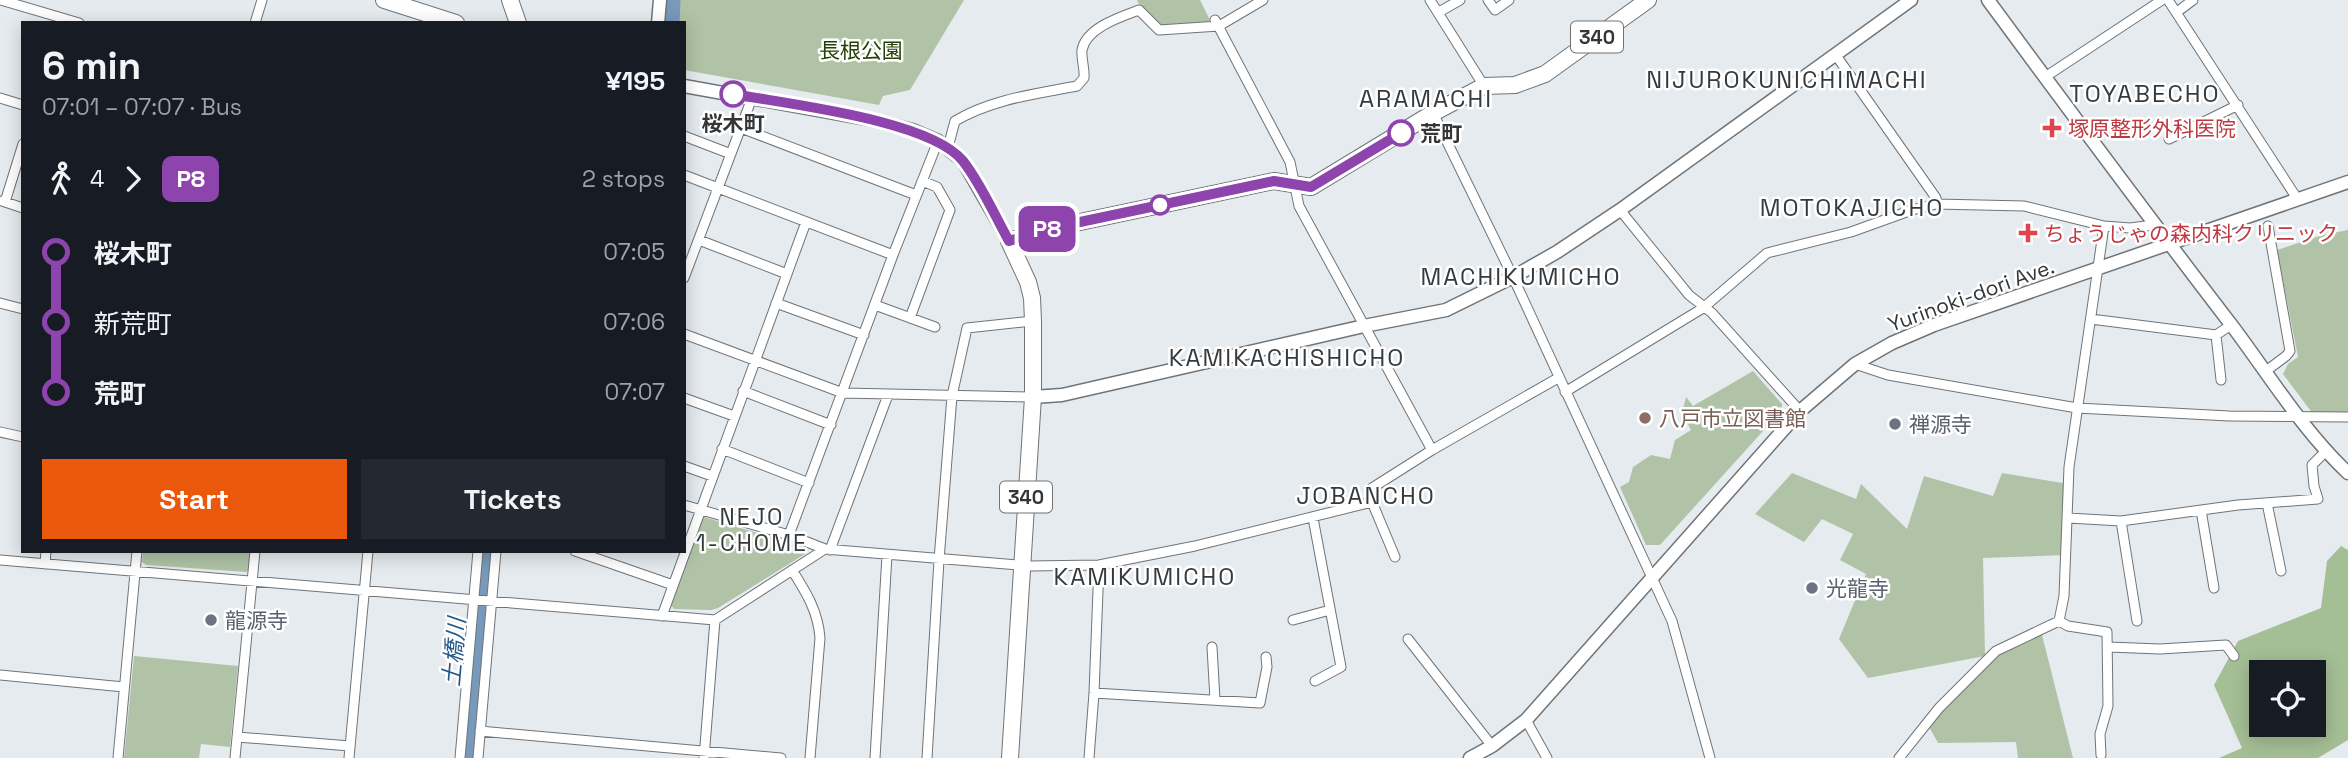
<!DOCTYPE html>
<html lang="en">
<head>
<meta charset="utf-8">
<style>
	:root { --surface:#171b24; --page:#242831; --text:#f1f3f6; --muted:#9ea1a6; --accent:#ea580c }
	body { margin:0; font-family:"Space Grotesk","Noto Sans JP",sans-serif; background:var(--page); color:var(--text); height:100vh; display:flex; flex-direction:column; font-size:26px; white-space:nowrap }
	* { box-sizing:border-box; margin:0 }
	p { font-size:23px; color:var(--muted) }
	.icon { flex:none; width:38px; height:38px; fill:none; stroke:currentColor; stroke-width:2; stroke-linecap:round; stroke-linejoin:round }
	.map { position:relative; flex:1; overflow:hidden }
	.panel { position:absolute; left:21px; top:21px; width:665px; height:532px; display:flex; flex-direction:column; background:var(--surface); border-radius:0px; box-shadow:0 4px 18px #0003 }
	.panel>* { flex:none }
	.badge { padding:0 14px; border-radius:10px; font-size:24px; line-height:46px }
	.fabs { position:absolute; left:2249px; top:660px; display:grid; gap:14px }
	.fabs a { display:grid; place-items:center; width:77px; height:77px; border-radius:0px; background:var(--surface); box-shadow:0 4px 18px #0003; font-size:35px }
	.map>.badge { position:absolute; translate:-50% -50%; box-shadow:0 0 0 4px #fff }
	.legs { display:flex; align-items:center; gap:10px; height:77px; padding:0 21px; font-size:23px }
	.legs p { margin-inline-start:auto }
	.head { display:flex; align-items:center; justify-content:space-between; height:119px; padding:0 21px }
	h1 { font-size:38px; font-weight:700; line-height:52px }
	.primary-button { display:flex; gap:14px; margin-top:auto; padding:14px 21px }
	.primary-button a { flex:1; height:80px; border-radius:0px; background:var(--accent); color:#fff; font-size:28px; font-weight:700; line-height:80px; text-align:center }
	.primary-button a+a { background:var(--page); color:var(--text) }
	ul { padding:0 21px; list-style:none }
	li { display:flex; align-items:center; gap:24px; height:70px; font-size:26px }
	li i { display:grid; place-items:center; width:10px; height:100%; margin:0 9px; background:currentColor }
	li i::after { content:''; width:18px; height:18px; margin:-9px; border:5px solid; border-radius:50%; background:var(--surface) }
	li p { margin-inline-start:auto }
	li:first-child i { background:linear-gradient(#0000 50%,currentColor 0) }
	li:last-child i { background:linear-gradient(currentColor 50%,#0000 0) }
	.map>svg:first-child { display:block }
	.green { fill:#b0c3a6 }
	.forest { fill:#a5bf95; fill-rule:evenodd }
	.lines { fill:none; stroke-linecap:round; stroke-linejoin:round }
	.river { stroke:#7799bc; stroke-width:19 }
	.street-casing { stroke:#6f7478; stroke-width:11 }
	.secondary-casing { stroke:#6f7478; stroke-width:15 }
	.highway-casing { stroke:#6f7478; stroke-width:18 }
	.street { stroke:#fff; stroke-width:9 }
	.secondary { stroke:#fff; stroke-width:12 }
	.highway { stroke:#fff; stroke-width:16 }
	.line-1-casing { stroke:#fff; stroke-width:16 }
	.line-1 { stroke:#8e44ad; stroke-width:10 }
	.stop-1-dot { fill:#fff; stroke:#8e44ad; stroke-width:3.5 }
	.health-dot { fill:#e0444e; stroke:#fff; stroke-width:2.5 }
	.education-dot { fill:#8d6e63; stroke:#fff; stroke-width:2.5 }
	.worship-dot { fill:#6b7280; stroke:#fff; stroke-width:2.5 }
	.labels { text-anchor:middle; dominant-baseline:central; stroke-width:5; stroke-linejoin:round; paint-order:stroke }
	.shield { fill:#fff; stroke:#707273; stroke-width:2 }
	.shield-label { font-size:19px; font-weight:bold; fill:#333537 }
	.park-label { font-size:21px; fill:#234203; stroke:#fff }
	.stop-label { font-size:21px; font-weight:bold; fill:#333537; stroke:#fff }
	.health-label { font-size:21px; fill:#be3a42; stroke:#fff; text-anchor:start }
	.street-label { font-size:21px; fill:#333537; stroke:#fff }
	.education-label { font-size:21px; fill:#785e54; stroke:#fff; text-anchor:start }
	.worship-label { font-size:21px; fill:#5b616d; stroke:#fff; text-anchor:start }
	.neighbourhood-label { font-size:23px; letter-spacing:2px; fill:#363a3d; stroke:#fff }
	.water-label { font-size:23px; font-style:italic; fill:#275988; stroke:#fff }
	.quarter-label { font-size:24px; letter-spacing:2px; fill:#363a3d; stroke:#fff }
</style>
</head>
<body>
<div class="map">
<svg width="2348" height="758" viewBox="0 0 2348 758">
	<rect width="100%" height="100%" fill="#e6ebf0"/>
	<path class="green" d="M 672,0 L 964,0 L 910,90 L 883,96 L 879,105 L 684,70 L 684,23 L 670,23 Z
		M 1137,0 L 1200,0 L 1210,20 L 1206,23 L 1159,27 L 1141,8 Z
		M 2348,230 L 2348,413 L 2313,414 L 2283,374 L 2288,364 L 2298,357 L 2277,250 L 2323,235 Z
		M 1753,371 L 1782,404 L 1782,410 L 1660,545 L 1646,545 L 1620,487 L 1629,482 L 1633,467 L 1651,455 L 1670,459 L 1675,440 L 1691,430 L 1682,413 L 1686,397 L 1693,406 Z
		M 1792,473 L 1856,499 L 1861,484 L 1907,529 L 1924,476 L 1993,496 L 2002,473 L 2069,484 L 2066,555 L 1983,558 L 1985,656 L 1868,678 L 1839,639 L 1866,574 L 1840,560 L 1853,534 L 1822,519 L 1804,542 L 1755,514 Z
		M 704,517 L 804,547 L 805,554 L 718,608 L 711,610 L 674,609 L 671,605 L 701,520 Z
		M 143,551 L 250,551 L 249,570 L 246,572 L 146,565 L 142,562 Z
		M 2041,631 L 2073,758 L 2018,758 L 2016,742 L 1938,743 L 1927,723 L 1996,651 Z
		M 134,656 L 238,666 L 230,747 L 201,744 L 199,758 L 124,758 Z"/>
	<path class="forest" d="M 2341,546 L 2348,550 L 2348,740 L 2318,758 L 2219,758 L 2242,748 L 2214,685 L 2238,641 L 2321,608 L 2327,561 ZM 2261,672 L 2314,672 L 2314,724 L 2261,724 Z"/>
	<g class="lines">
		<path class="river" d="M 670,23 L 671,0
			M 470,758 L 488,551"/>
		<defs>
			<path id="street" d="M 1,0 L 79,23
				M 1430,0 L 1484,86
				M 1488,0 L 1495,10 L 1509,0
				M 2168,0 L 2298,200
				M 1439,12 L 1460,0
				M 2177,12 L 2193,0
				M 1215,20 L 1290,162 L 1299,206 L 1432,450
				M 255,23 L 262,0
				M 1835,54 L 1936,198 L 1936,204
				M 2045,77 L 2162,0
				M 0,98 L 23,105
				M 1433,113 L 1513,277 L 1672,621 L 1710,758
				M 741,128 L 916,195
				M 684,136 L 731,154
				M 2169,139 L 2238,105
				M 948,147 L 955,121 C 992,99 1036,94 1077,86 L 1084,78 C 1085,69 1081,59 1082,50 C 1086,28 1120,17 1139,10 L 1159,30 L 1219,26 L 1263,0
				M 684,175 L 893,255
				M 2,201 L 23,208
				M 5,202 L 23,144
				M 1620,210 L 1689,295 L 1712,313 L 1800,411
				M 699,240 L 787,274
				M 684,278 L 752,98
				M 0,303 L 23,309
				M 776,303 L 864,335
				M 875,305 L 935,327
				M 910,318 L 950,210 L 937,187 L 922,181
				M 2091,319 L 2216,335 L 2231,325
				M 684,334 L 843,393 L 1033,397
				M 2216,335 L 2221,380
				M 1855,364 L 1888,375 L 2077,408 L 2229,416 L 2348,417
				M 2266,371 L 2286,356 L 2290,351 L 2268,226
				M 743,391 L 831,425
				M 1565,392 L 1703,308 L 1767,253 L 1851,232 L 1912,210 L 1936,204 L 2024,206 L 2104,226 L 2130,228 L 2154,225
				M 684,398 L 734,416
				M 0,432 L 23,437
				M 722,449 L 809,483
				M 684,466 L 712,476
				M 1372,502 L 1395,557
				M 2267,503 L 2281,571
				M 684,505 L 789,535 L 825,549 L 1029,566 L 1099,565 L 1195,546 L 1372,502 L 1372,488 L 1432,450 L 1558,378
				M 2201,510 L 2214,588
				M 1313,518 L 1341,667 L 1315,681
				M 2068,518 L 2121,521 L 2238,505 L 2318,499 L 2314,486 L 2312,465 L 2326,451
				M 2121,521 L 2137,621
				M 789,535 L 893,255 L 938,141
				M 830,550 L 888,395
				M 575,551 L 673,585
				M 0,560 L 715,620
				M 45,564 L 46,551
				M 792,570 C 806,592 818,611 820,638 L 810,758
				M 662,616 L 806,222
				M 1293,620 L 1330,610
				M 2059,621 L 2068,626 L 2107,632 L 2108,706 L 2100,734 L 2101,755
				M 1408,639 L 1492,746
				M 1212,647 L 1215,700
				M 2108,647 L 2160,649 L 2226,645 L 2234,656
				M 0,675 L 124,687
				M 1094,693 L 1260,703 L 1267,667 L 1266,657
				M 1526,720 L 1547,758
				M 480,731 L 781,758
				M 237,737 L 350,746
				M 118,758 L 137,551
				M 235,758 L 255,551
				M 349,758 L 368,551
				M 460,758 L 478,551
				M 478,758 L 496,551
				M 704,758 L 715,620 L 825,549
				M 875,758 L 887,555
				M 927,758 L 939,560 L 952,396 L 967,328 L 1033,321
				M 1089,758 L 1094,693 L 1099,565
				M 1899,758 L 1939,708 L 1996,651 L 2059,621 L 2064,596 L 2069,467 L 2104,226"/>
			<path id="secondary" d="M 1988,0 C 2069,110 2150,219 2233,327 C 2269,375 2304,432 2348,473
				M 658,23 L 660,0
				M 684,86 L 868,119 L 912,130 L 938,141 L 963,161 L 1009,241
				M 1033,397 L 1062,395 L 1364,326 L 1446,310 L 1513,277 L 1557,252 L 1620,210 L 1911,0
				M 1470,758 L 1492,746 L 1526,720 L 1800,411 L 1855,364 L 1892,343 L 1934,325 L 2348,182"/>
			<path id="highway" d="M 384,0 L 456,23
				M 510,0 L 518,23
				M 1010,758 L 1033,397 L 1033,321 L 1032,298 L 1028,282 L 1009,241 L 1047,229 L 1274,181 L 1311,187 L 1433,113 L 1484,86 L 1515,85 L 1545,74 L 1648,0"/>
		</defs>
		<use href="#street" class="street-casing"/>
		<use href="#secondary" class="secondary-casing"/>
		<use href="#highway" class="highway-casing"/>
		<use href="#street" class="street"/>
		<use href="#secondary" class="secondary"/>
		<use href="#highway" class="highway"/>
	</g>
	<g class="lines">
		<defs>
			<path id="line-1" d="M 733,94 C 787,104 930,120 963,161 C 981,184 995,216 1009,241 L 1047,229 L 1274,181 L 1311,187 L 1401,133"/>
		</defs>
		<use href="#line-1" class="line-1-casing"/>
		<use href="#line-1" class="line-1"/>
	</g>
	<g class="stop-1-dot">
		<circle cx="733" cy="94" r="12"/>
		<circle cx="1401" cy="133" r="12"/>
		<circle cx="1160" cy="205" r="9"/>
	</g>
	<g class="health-dot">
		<path d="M2048.5 117.5h7v7h7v7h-7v7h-7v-7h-7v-7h7z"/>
		<path d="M2024.5 222.5h7v7h7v7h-7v7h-7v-7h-7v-7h7z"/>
	</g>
	<circle class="education-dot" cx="1645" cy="418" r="7"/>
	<g class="worship-dot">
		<circle cx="1895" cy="424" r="7"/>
		<circle cx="1812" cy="588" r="7"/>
		<circle cx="211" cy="620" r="7"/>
	</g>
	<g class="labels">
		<g class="shield">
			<rect x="1571" y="21.5" width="52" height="31" rx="5"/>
			<rect x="1000" y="481.5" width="52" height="31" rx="5"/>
		</g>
		<g class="shield-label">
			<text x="1597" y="37">340</text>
			<text x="1026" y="497">340</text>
		</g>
		<g class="park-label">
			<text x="861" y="50">長根公園</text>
		</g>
		<g class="stop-label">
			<text x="733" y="123">桜木町</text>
			<text x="1420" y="133" text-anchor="start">荒町</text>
		</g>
		<g class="health-label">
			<text x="2068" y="128">塚原整形外科医院</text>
			<text x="2044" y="233">ちょうじゃの森内科クリニック</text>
		</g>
		<g class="street-label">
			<text transform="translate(1971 295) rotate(-20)">Yurinoki-dori Ave.</text>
		</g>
		<g class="education-label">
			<text x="1659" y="418">八戸市立図書館</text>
		</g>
		<g class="worship-label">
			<text x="1909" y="424">禅源寺</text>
			<text x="1826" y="588">光龍寺</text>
			<text x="225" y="620">龍源寺</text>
		</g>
		<g class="neighbourhood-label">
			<text x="752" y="517">NEJO<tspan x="752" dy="26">1-CHOME</tspan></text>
		</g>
		<g class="water-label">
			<text transform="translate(454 652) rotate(-85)">土橋川</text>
		</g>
		<g class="quarter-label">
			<text x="1787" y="79">NIJUROKUNICHIMACHI</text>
			<text x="2145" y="93">TOYABECHO</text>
			<text x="1426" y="98">ARAMACHI</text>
			<text x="1852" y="207">MOTOKAJICHO</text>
			<text x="1521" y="276">MACHIKUMICHO</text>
			<text x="1287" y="357">KAMIKACHISHICHO</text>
			<text x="1366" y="495">JOBANCHO</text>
			<text x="1145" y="576">KAMIKUMICHO</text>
		</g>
	</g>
</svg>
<div class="fabs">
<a><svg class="icon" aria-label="locate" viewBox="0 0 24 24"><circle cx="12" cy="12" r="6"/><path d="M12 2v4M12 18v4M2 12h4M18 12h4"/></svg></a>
</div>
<b class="badge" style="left:1047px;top:229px;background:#8e44ad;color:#fff">P8</b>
<section class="panel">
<div class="head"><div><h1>6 min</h1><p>07:01 – 07:07 · Bus</p></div><b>¥195</b></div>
<div class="legs"><svg class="icon" aria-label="walk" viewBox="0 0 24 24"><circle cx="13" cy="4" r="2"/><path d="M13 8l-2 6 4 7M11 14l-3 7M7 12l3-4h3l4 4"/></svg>4<svg class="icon" aria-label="forward" viewBox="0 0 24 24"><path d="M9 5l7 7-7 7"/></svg><b class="badge" style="background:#8e44ad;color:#fff">P8</b><p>2 stops</p></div>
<ul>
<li><i style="color:#8e44ad"></i><b>桜木町</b><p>07:05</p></li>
<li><i style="color:#8e44ad"></i><span>新荒町</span><p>07:06</p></li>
<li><i style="color:#8e44ad"></i><b>荒町</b><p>07:07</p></li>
</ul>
<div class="primary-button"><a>Start</a><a>Tickets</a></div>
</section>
</div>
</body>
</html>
